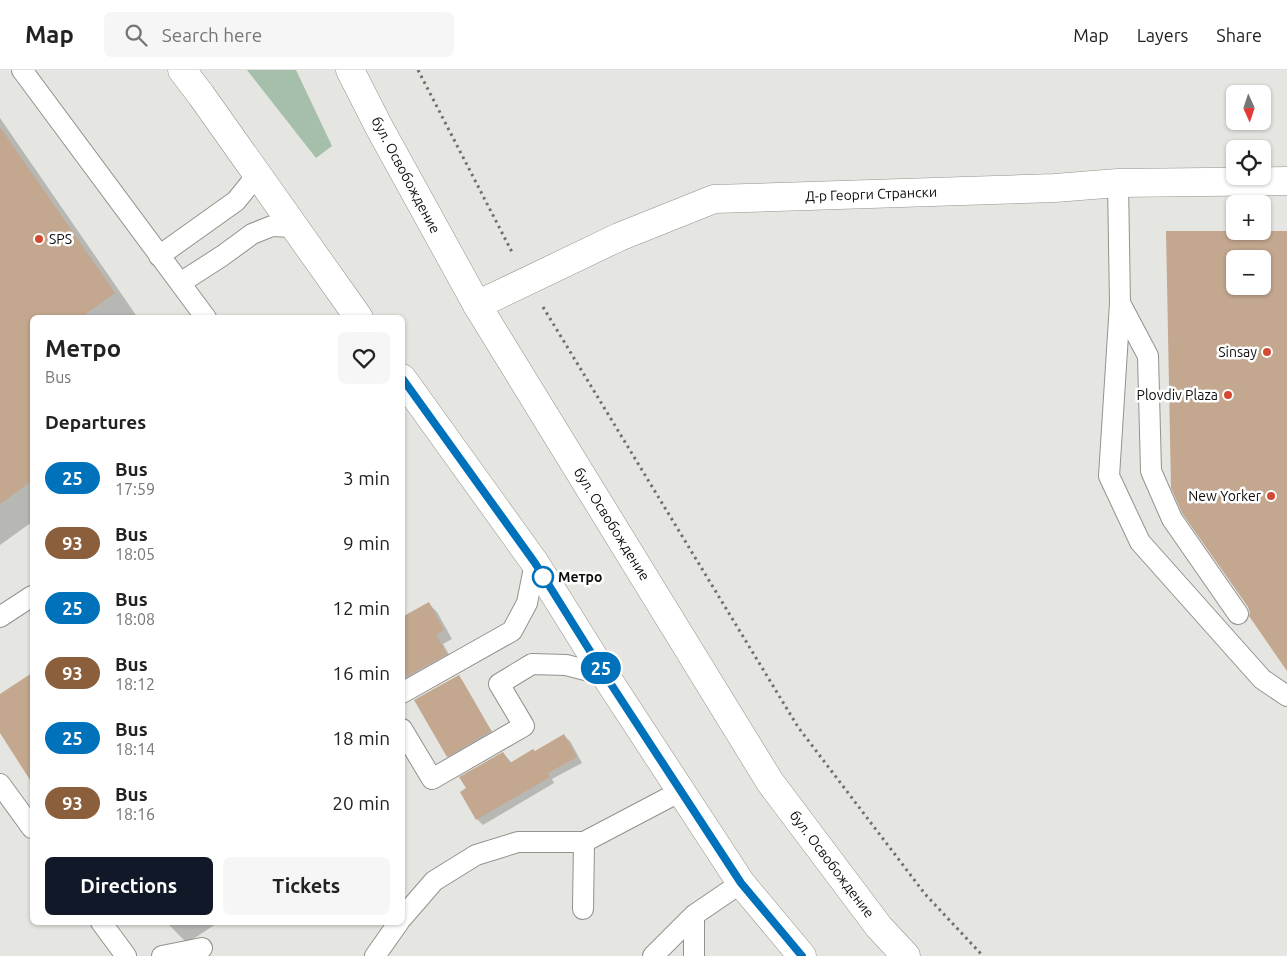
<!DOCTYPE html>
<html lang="en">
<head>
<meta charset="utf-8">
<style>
	:root { --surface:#fff; --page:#f6f6f6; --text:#222; --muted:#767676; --line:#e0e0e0; --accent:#111827 }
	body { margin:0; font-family:Ubuntu,sans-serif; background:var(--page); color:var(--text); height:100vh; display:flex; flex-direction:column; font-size:19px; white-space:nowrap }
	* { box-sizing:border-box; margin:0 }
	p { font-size:16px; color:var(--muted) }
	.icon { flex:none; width:28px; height:28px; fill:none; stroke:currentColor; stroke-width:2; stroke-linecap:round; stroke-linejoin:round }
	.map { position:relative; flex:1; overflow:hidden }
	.panel { position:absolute; left:30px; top:245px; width:375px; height:610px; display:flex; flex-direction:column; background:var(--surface); border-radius:8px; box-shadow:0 1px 4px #0004 }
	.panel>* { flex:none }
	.badge { padding:0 10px; border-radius:16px; font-size:18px; line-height:32px }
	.needle { width:32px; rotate:177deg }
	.controls { position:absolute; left:1226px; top:15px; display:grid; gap:10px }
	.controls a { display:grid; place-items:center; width:45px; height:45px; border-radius:8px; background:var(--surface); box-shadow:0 1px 4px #0004; font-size:25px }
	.map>.badge { position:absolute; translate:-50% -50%; box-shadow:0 0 0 2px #fff }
	h2 { padding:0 15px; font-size:19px; line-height:45px }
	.round { display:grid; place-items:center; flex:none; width:52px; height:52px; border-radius:8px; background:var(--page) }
	.headline { display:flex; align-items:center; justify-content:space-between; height:85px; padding:0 15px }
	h1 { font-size:24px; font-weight:700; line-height:38px }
	.primary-button { display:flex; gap:10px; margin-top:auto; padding:10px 15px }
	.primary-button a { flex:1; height:58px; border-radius:8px; background:var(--accent); color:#fff; font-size:20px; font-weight:700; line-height:58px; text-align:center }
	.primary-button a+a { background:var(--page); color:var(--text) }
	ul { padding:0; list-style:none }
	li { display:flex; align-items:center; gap:15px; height:65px; padding:0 15px }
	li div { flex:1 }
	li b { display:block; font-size:19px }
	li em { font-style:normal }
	li .badge { min-width:55px; font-weight:700; text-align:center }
	header { display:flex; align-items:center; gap:30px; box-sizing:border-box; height:70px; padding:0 25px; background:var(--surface); border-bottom:1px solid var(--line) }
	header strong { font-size:24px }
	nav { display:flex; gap:28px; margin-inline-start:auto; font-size:18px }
	.search { width:350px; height:45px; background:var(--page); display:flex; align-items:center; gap:12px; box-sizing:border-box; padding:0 18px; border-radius:8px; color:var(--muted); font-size:19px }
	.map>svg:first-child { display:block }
	.green { fill:#a6bfaa }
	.shadow { fill:#0003 }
	.building { fill:#c3a78f; fill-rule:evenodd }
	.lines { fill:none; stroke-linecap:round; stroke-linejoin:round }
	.service-casing { stroke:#93928f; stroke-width:22 }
	.minor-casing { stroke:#93928f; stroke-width:29 }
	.primary-casing { stroke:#93928f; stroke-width:29 }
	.path { stroke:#70706d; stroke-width:3; stroke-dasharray:2.5 4; stroke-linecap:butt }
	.service { stroke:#fff; stroke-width:20 }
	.minor { stroke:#fff; stroke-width:28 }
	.primary { stroke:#fff; stroke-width:28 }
	.line-casing { stroke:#fff; stroke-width:11 }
	.line { stroke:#0072bc; stroke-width:8 }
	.poi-dot { fill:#d54933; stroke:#fff; stroke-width:2 }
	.stop-dot { fill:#fff; stroke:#0072bc; stroke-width:2.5 }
	.labels { text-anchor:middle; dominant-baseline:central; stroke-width:5; stroke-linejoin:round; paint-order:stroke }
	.street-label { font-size:14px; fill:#0e0d0c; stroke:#fff }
	.poi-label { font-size:14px; fill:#0e0d0c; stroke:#fff; text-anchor:end }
	.stop-label { font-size:14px; font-weight:bold; fill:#0e0d0c; stroke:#fff; text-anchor:start }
</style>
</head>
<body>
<header>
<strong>Map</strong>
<div class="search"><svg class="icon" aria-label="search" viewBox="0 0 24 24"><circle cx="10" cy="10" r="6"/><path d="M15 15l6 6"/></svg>Search here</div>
<nav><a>Map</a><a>Layers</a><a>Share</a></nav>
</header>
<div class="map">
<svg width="1287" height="886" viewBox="0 0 1287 886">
	<rect width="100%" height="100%" fill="#e5e5e1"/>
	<path class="green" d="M 247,0 L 296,0 L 332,76 L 316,88 Z"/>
	<path class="shadow" d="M 0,48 L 138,248 L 32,248 L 32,452 L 0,475 Z
		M 429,534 L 437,542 L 452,569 L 443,574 L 454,593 L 411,617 L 402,607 Z
		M 32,604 L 32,711 L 0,661 L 0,625 Z
		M 458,606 L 462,610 L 494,665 L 452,690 L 448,686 Z
		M 564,666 L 570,671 L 582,693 L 552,709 L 554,713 L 483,755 L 477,749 L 503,683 L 512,693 L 535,683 Z
		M 166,852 L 219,852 L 187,873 Z"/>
	<path class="building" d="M 0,57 L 115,223 L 80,248 L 32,248 L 32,411 L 0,434 Z
		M 1166,161 L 1287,161 L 1287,601 L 1249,546 L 1250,543 L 1248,537 L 1182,443 L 1171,418 ZM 1235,189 L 1262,189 L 1262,216 L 1235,216 Z
		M 429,532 L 444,560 L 436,565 L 447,584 L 402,609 L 402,547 Z
		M 32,603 L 32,713 L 0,663 L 0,624 Z
		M 459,605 L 491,661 L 447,687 L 414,630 Z
		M 564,664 L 577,687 L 548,703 L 550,707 L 476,750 L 460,722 L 466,718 L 459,707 L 503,682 L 510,693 L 533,679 L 535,681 Z"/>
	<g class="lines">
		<defs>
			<path id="service" d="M 22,0 L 206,248
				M 1118,113 L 1120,233 L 1109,406 L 1140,472 L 1262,609 L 1287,626
				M 159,186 L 236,131 L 257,105
				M 180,213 L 222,186 L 252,164 L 272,156 L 293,157
				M 1120,233 L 1148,286 L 1151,401 L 1172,449 L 1238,544
				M 0,547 L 32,526
				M 402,623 L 512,561 L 527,533 L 535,493
				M 402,659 L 432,709 L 524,656 L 499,614 L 532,594 L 566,595 L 605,605
				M 0,714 L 32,758
				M 583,839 L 584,772 L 681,721
				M 402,848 L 434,811 L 476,785 L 518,772 L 584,772
				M 101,852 L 126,886
				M 162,886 L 202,878
				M 375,886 L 399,852
				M 653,886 L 694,845
				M 694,886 L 694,845 L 741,813"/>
			<path id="minor" d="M 477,235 L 619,167 L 714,129 L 1055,118 L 1118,113 L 1287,111"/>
			<path id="primary" d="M 182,0 L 201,25 L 359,248
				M 350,0 L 379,57 L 477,235 L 770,712 L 879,857 L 906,886
				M 402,308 L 535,493 L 605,605 L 741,813 L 802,886"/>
		</defs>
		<use href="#service" class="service-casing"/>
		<use href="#minor" class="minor-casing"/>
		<use href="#primary" class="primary-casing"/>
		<path class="path" d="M 418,0 L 513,184
			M 543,237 L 798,657 L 925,824 L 983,886"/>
		<use href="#service" class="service"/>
		<use href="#minor" class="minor"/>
		<use href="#primary" class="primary"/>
	</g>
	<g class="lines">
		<defs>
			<path id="line" d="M 402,308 L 535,493 L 605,605 L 741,813 L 802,886"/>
		</defs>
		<use href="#line" class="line-casing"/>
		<use href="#line" class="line"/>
	</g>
	<g class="poi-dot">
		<circle cx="39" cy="169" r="5"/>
		<circle cx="1267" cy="282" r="5"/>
		<circle cx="1228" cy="325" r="5"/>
		<circle cx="1271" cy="426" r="5"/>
	</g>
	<circle class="stop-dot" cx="543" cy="507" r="10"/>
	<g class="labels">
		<g class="street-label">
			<text transform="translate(406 105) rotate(62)">бул. Освобождение</text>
			<text transform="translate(871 124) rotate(-2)">Д-р Георги Странски</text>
			<text transform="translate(612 454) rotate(58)">бул. Освобождение</text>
			<text transform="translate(832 794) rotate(53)">бул. Освобождение</text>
		</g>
		<g class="poi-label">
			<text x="49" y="169" text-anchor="start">SPS</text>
			<text x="1257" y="282">Sinsay</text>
			<text x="1218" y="325">Plovdiv Plaza</text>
			<text x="1261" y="426">New Yorker</text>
		</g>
		<g class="stop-label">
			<text x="558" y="507">Метро</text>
		</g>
	</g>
</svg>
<div class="controls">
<a><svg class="needle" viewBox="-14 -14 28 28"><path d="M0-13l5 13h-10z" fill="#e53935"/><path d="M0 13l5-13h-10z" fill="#767676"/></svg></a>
<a><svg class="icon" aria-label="locate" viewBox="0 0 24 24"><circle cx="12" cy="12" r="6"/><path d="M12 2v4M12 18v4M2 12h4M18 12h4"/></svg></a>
<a>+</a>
<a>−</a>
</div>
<b class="badge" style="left:601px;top:598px;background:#0072bc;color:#fff">25</b>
<section class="panel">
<div class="headline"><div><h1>Метро</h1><p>Bus</p></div><a class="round"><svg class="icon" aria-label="heart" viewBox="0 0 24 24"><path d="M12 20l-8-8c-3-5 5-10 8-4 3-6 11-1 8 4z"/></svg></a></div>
<h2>Departures</h2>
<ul>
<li><span class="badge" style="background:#0072bc;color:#fff">25</span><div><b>Bus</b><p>17:59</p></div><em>3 min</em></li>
<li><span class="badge" style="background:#8b5e3c;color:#fff">93</span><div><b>Bus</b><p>18:05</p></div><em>9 min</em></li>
<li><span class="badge" style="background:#0072bc;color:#fff">25</span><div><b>Bus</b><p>18:08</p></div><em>12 min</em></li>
<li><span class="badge" style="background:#8b5e3c;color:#fff">93</span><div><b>Bus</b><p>18:12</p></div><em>16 min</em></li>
<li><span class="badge" style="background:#0072bc;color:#fff">25</span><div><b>Bus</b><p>18:14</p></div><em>18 min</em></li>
<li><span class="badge" style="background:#8b5e3c;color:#fff">93</span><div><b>Bus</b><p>18:16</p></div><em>20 min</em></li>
</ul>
<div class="primary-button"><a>Directions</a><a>Tickets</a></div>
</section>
</div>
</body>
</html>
